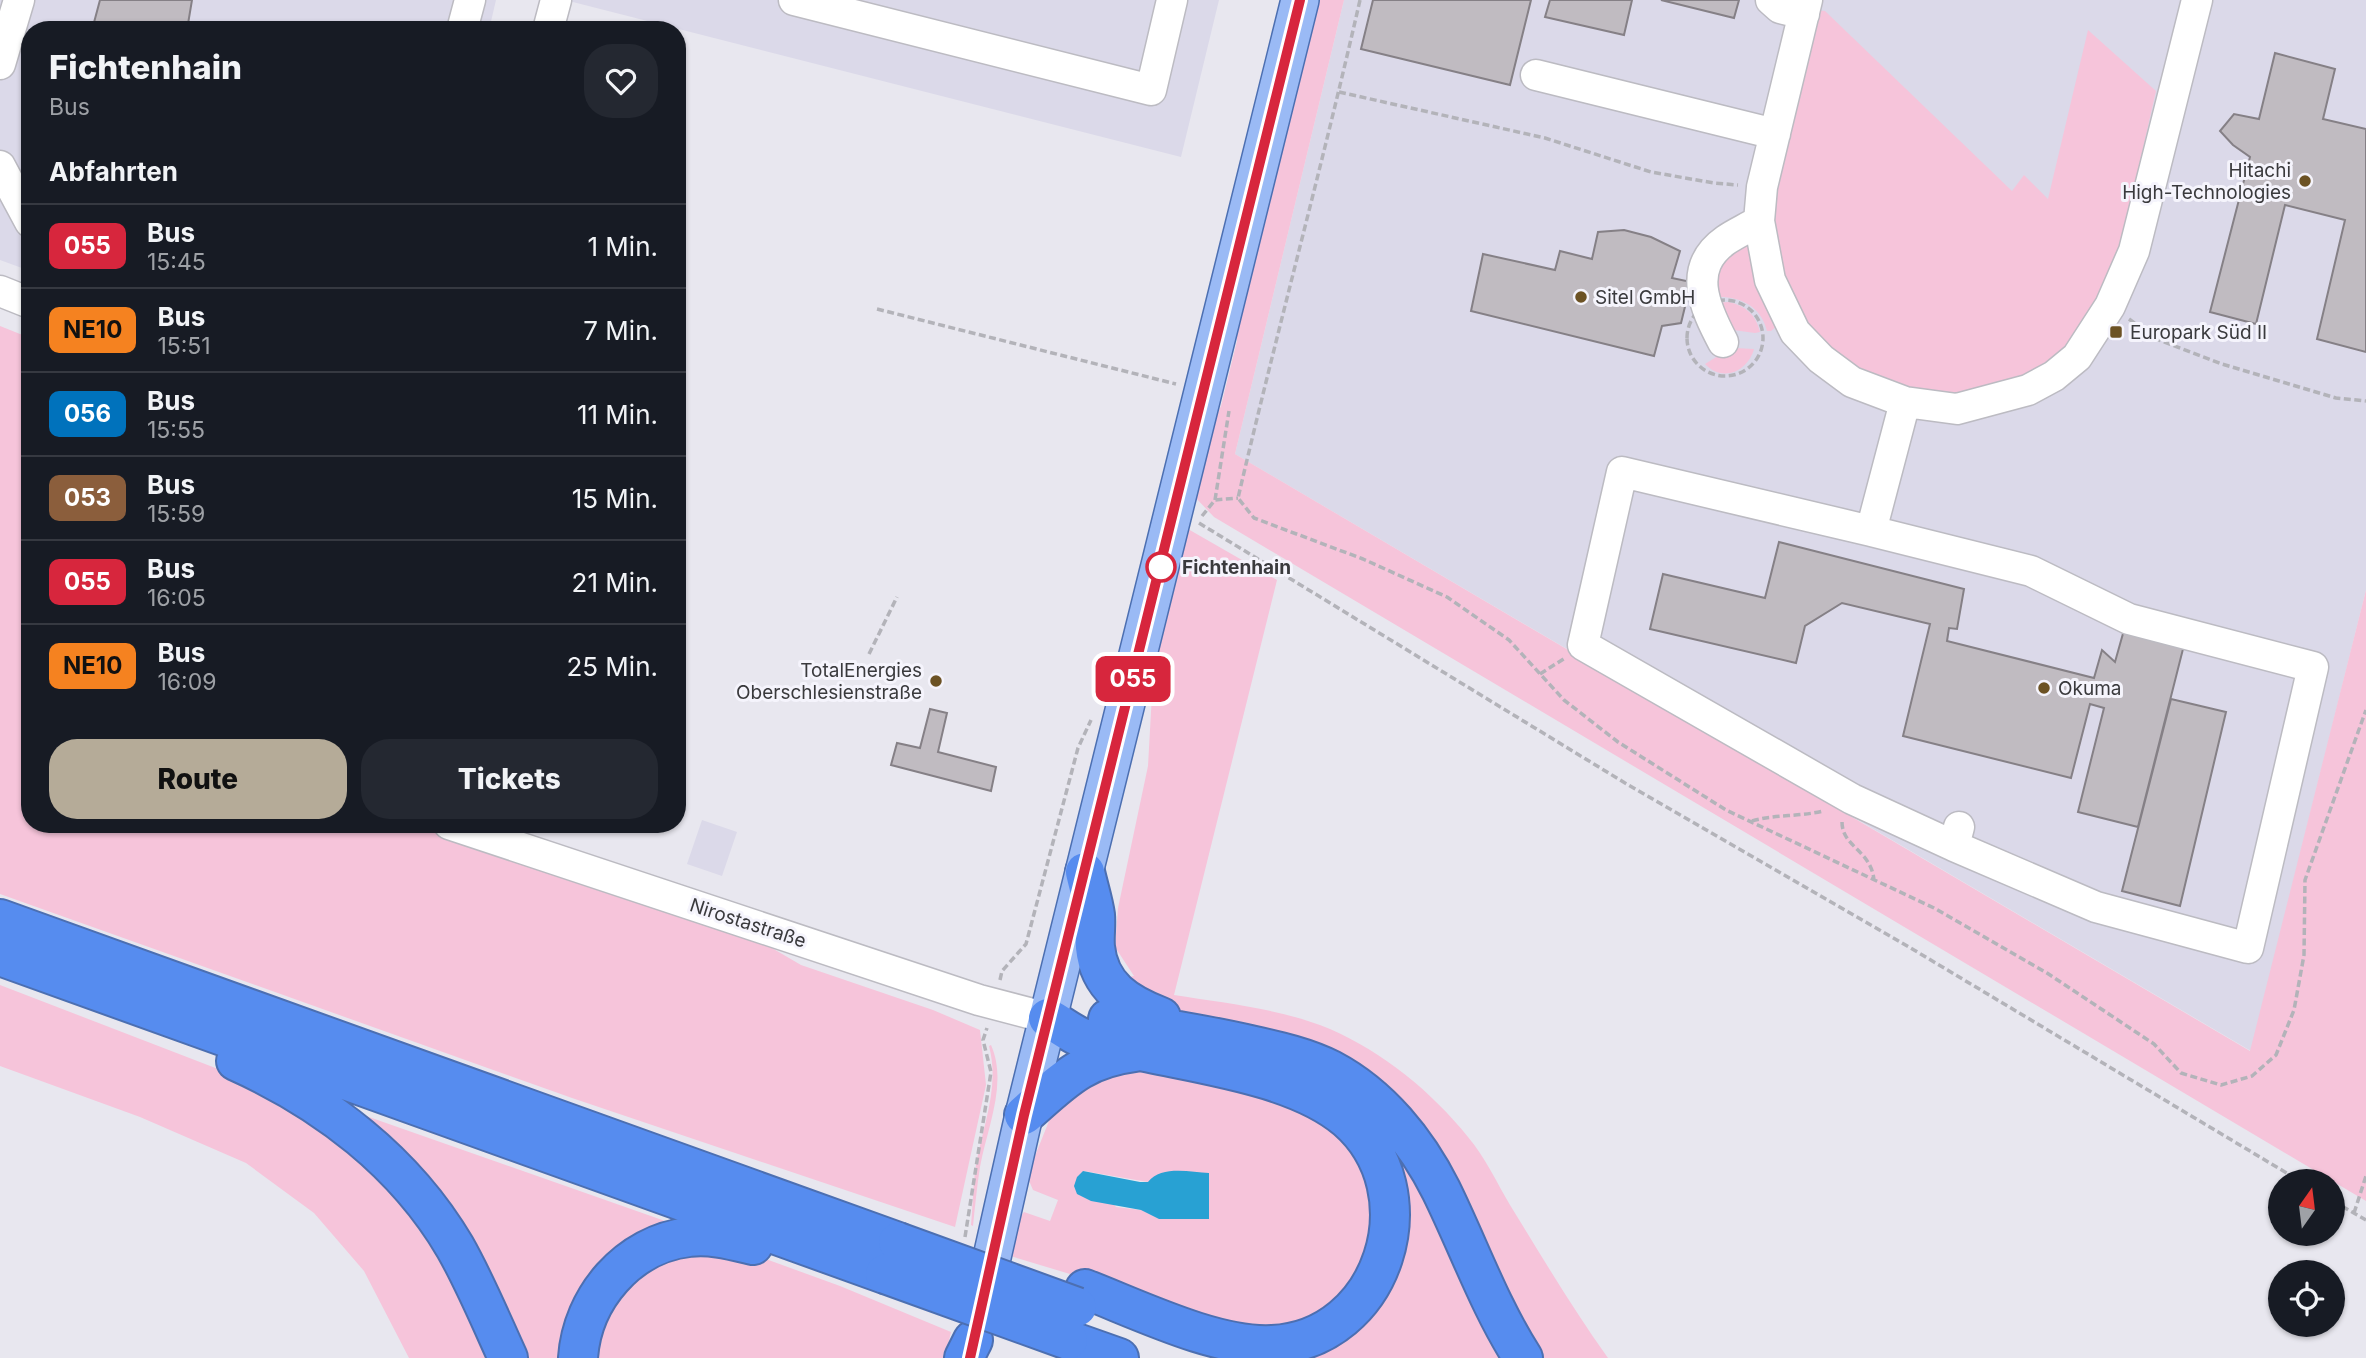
<!DOCTYPE html>
<html lang="de">
<head>
<meta charset="utf-8">
<style>
	:root { --surface:#171b24; --page:#242831; --text:#f1f3f6; --muted:#9ea1a6; --line:#363941; --accent:#b5ab98 }
	body { margin:0; font-family:Inter,sans-serif; background:var(--page); color:var(--text); height:100vh; display:flex; flex-direction:column; font-size:26px; white-space:nowrap }
	* { box-sizing:border-box; margin:0 }
	p { font-size:23px; color:var(--muted) }
	.icon { flex:none; width:38px; height:38px; fill:none; stroke:currentColor; stroke-width:2; stroke-linecap:round; stroke-linejoin:round }
	.map { position:relative; flex:1; overflow:hidden }
	.side { position:absolute; left:21px; top:21px; width:665px; height:812px; display:flex; flex-direction:column; background:var(--surface); border-radius:28px; box-shadow:0 2px 5px #0004 }
	.side>* { flex:none }
	.badge { padding:0 14px; border-radius:10px; font-size:24px; line-height:46px }
	.needle { width:46px; rotate:14deg }
	.buttons { position:absolute; left:2268px; top:1169px; display:grid; gap:14px }
	.buttons a { display:grid; place-items:center; width:77px; height:77px; border-radius:50%; background:var(--surface); box-shadow:0 2px 5px #0004; font-size:35px }
	.map>.badge { position:absolute; translate:-50% -50%; box-shadow:0 0 0 4px #fff }
	h2 { padding:0 28px; font-size:26px; line-height:63px }
	.round { display:grid; place-items:center; flex:none; width:74px; height:74px; border-radius:28px; background:var(--page) }
	.summary { display:flex; align-items:center; justify-content:space-between; height:119px; padding:0 28px }
	h1 { font-size:33px; font-weight:800; line-height:52px }
	.action { display:flex; gap:14px; margin-top:auto; padding:14px 28px }
	.action a { flex:1; height:80px; border-radius:28px; background:var(--accent); color:#111; font-size:28px; font-weight:800; line-height:80px; text-align:center }
	.action a+a { background:var(--page); color:var(--text) }
	ul { padding:0; list-style:none }
	li { display:flex; align-items:center; gap:21px; height:84px; padding:0 28px; border-top:2px solid var(--line) }
	li div { flex:1 }
	li b { display:block; font-size:26px }
	li em { font-style:normal }
	li .badge { min-width:77px; font-weight:700; text-align:center }
	.map>svg:first-child { display:block }
	.built { fill:#dbd9e9 }
	.green { fill:#f6c4da; fill-rule:evenodd }
	.water { fill:#28a1d3 }
	.building { fill:#c0bbc1; stroke:#858086; stroke-width:2 }
	.lines { fill:none; stroke-linecap:round; stroke-linejoin:round }
	.minor-casing { stroke:#bcbbc2; stroke-width:33 }
	.major-casing { stroke:#4c6fb1; stroke-width:40 }
	.highway-casing { stroke:#4c6fb1; stroke-width:42 }
	.path { stroke:#b3b3b9; stroke-width:3.5; stroke-dasharray:7 3.5; stroke-linecap:butt }
	.minor { stroke:#fff; stroke-width:30 }
	.major { stroke:#9abaf5; stroke-width:37 }
	.highway { stroke:#568cef; stroke-width:38 }
	.highway-bridge-casing { stroke:#4c6fb1; stroke-width:42; stroke-linecap:butt }
	.highway-bridge { stroke:#568cef; stroke-width:38 }
	.line-casing { stroke:#fff; stroke-width:16 }
	.line { stroke:#d7263d; stroke-width:10 }
	.poi-dot { fill:#6c5224; stroke:#f5f4fc; stroke-width:2.5 }
	.stop-dot { fill:#fff; stroke:#d7263d; stroke-width:3.5 }
	.labels { text-anchor:middle; dominant-baseline:central; stroke-width:6; stroke-linejoin:round; paint-order:stroke }
	.poi-label { font-size:19px; fill:#3a3a3d; stroke:#f5f4fc; text-anchor:start }
	.stop-label { font-size:19px; font-weight:bold; fill:#3a3a3d; stroke:#f5f4fc; text-anchor:start }
	.street-label { font-size:19px; fill:#3a3a3d; stroke:#f5f4fc }
</style>
</head>
<body>
<div class="map">
<svg width="2366" height="1358" viewBox="0 0 2366 1358">
	<rect width="100%" height="100%" fill="#e8e7ef"/>
	<path class="built" d="M 0,0 L 496,0 L 489,30 L 30,30 L 30,271 L 0,260 Z
		M 565,0 L 1219,0 L 1181,157 Z
		M 1344,0 L 2366,0 L 2366,590 L 2251,1051 L 1235,454 Z
		M 702,820 L 737,832 L 722,876 L 687,864 Z"/>
	<path class="green" d="M 1313,0 L 1344,0 L 1235,454 L 2250,1051 L 2366,590 L 2366,1201 L 1214,517 L 1193,495 L 1197,460 L 1221,406 L 1237,341 L 1236,304 Z
		M 1815,10 L 1825,11 L 2012,191 L 2024,175 L 2048,199 L 2088,30 L 2156,91 L 2123,236 L 2112,272 L 2076,339 L 2044,367 L 2005,383 L 1963,394 L 1922,393 L 1871,377 L 1833,349 L 1798,312 L 1782,271 L 1773,231 L 1775,186 Z
		M 1749,236 L 1778,325 L 1771,331 L 1767,331 C 1761,306 1740,296 1716,297 L 1710,270 Z
		M 1729,302 C 1746,306 1756,315 1760,332 L 1755,333 L 1733,330 L 1715,303 Z
		M 0,326 L 30,338 L 30,824 L 421,824 L 760,941 L 801,965 L 933,1010 L 980,1030 L 986,1085 L 955,1227 L 572,1098 L 0,894 Z
		M 1735,348 L 1754,349 C 1748,371 1723,383 1705,364 L 1726,351 Z
		M 1188,529 L 1277,580 L 1174,995 C 1225,1003 1282,1009 1330,1029 C 1383,1052 1432,1092 1468,1137 C 1485,1157 1497,1183 1510,1205 C 1542,1257 1573,1309 1608,1358 L 1540,1358 L 1440,1163 L 1157,1010 L 1116,979 L 1134,976 L 1115,947 L 1118,908 L 1148,766 L 1154,658 Z
		M 0,985 L 244,1079 L 309,1115 L 371,1170 L 408,1209 L 432,1242 L 493,1358 L 409,1358 L 364,1271 L 314,1213 L 246,1163 L 140,1117 L 0,1066 Z
		M 991,1045 C 1008,1083 987,1128 980,1167 C 977,1186 975,1206 973,1226 L 971,1225 C 973,1205 973,1184 976,1165 C 983,1125 1000,1087 989,1046 Z
		M 1152,1066 L 1314,1111 L 1358,1151 L 1377,1218 L 1353,1289 L 1296,1326 L 1262,1332 L 1007,1255 L 1015,1224 L 1024,1212 L 1050,1221 L 1058,1200 L 1033,1190 L 1027,1176 L 1057,1101 L 1097,1069 ZM 1084,1171 L 1148,1182 L 1141,1210 L 1116,1207 Z
		M 349,1110 L 702,1234 L 663,1233 L 575,1358 L 517,1358 Z
		M 1365,1131 L 1393,1139 L 1514,1358 L 1284,1358 L 1386,1271 Z
		M 703,1251 L 763,1258 L 840,1286 L 951,1332 L 945,1358 L 596,1358 C 599,1343 602,1325 610,1311 C 630,1278 666,1257 703,1251 Z"/>
	<path class="water" d="M 1083,1171 L 1140,1182 L 1148,1182 C 1161,1165 1190,1172 1209,1173 L 1209,1219 L 1159,1219 L 1141,1210 L 1091,1201 L 1077,1194 L 1074,1186 L 1077,1177 Z"/>
	<path class="building" d="M 100,0 L 192,0 L 187,30 L 92,30 Z
		M 1373,0 L 1531,0 L 1510,85 L 1361,49 Z
		M 1550,0 L 1632,0 L 1624,35 L 1545,17 Z
		M 1661,0 L 1739,0 L 1734,18 Z
		M 2275,53 L 2335,69 L 2323,119 L 2366,129 L 2366,352 L 2317,339 L 2345,220 L 2285,205 L 2256,324 L 2210,312 L 2250,157 L 2233,145 L 2220,131 L 2234,114 L 2259,119 Z
		M 1624,230 L 1651,237 L 1680,251 L 1672,278 L 1691,282 L 1681,323 L 1662,326 L 1654,356 L 1471,311 L 1483,254 L 1555,270 L 1560,251 L 1592,259 L 1598,232 Z
		M 1779,542 L 1964,589 L 1957,629 L 1949,628 L 1947,641 L 2094,678 L 2102,650 L 2115,662 L 2124,630 L 2184,645 L 2138,827 L 2078,812 L 2104,708 L 2090,704 L 2071,778 L 1903,736 L 1930,624 L 1842,603 L 1805,626 L 1796,663 L 1650,629 L 1663,574 L 1765,598 Z
		M 2171,699 L 2226,712 L 2180,906 L 2122,891 Z
		M 930,709 L 947,713 L 938,752 L 996,767 L 991,791 L 891,765 L 897,743 L 920,748 Z"/>
	<g class="lines">
		<defs>
			<path id="minor" d="M 794,0 L 1151,90 L 1172,0
				M 1771,0 L 1780,8 L 1804,14
				M 1807,0 L 1762,187 L 1759,221 L 1770,280 L 1795,332 L 1821,359 L 1852,382 L 1905,402 L 1957,409 L 2028,390 L 2054,376 L 2077,357 L 2110,306 L 2134,251 L 2197,0
				M 462,30 L 470,0
				M 548,30 L 556,0
				M 0,64 L 19,0
				M 1536,75 L 1775,134
				M 0,166 L 30,222
				M 0,291 L 30,303
				M 1723,342 C 1705,308 1686,268 1726,240 C 1736,233 1748,228 1759,221
				M 1905,402 L 1871,531 L 1622,472 L 1583,645 L 1852,799 L 1954,846 L 1959,827
				M 1871,531 L 2031,571 L 2129,619 L 2313,667 L 2248,948 L 2096,907 L 1954,846
				M 449,824 L 979,1000 L 1048,1018"/>
			<path id="major" d="M 981,1306 L 1024,1115 L 1300,0"/>
			<path id="highway" d="M 1085,872 C 1088,886 1093,901 1095,915 C 1096,925 1094,937 1095,947 C 1099,987 1127,1004 1161,1017
				M 0,919 L 898,1242
				M 0,956 L 885,1274
				M 1048,1018 C 1059,1024 1069,1032 1080,1037 C 1096,1043 1115,1045 1132,1049 C 1197,1064 1295,1075 1347,1119 C 1431,1192 1384,1340 1272,1345 C 1216,1348 1137,1309 1085,1289
				M 1108,1019 C 1155,1027 1203,1034 1250,1045 C 1277,1051 1305,1057 1331,1070 C 1380,1096 1417,1142 1441,1190 C 1469,1247 1489,1305 1523,1358
				M 236,1061 C 325,1101 405,1162 455,1247 C 475,1282 491,1321 508,1358
				M 1024,1115 C 1063,1081 1081,1059 1135,1052
				M 1068,1340 L 1119,1358
				M 578,1358 C 582,1298 628,1244 689,1237 C 710,1234 732,1240 753,1245
				M 964,1358 L 973,1340"/>
		</defs>
		<use href="#minor" class="minor-casing"/>
		<use href="#major" class="major-casing"/>
		<use href="#highway" class="highway-casing"/>
		<path class="path" d="M 1360,0 C 1322,167 1277,331 1238,498 L 1254,518 L 1363,559 L 1447,597 L 1509,640 L 1564,700 L 1618,742 L 1726,810 L 1934,908 L 2047,973 L 2154,1044 L 2181,1073 L 2221,1085 L 2252,1076 L 2276,1055 L 2294,1010 L 2304,955 L 2305,880 L 2366,710
			M 1339,92 L 1545,138 L 1651,172 L 1714,183 L 1738,185
			M1687 338a38 38 0 1 1 76 0a38 38 0 1 1-76 0Z
			M 877,309 L 1176,384
			M 2129,319 L 2156,339 L 2222,364 L 2336,398 L 2366,401
			M 1215,500 L 1229,411
			M 1202,516 L 1215,500 L 1238,498
			M 1199,523 L 1625,783 L 1914,950 L 2300,1181
			M 869,654 L 897,597
			M 1540,674 L 1565,658
			M 1752,821 C 1776,814 1799,817 1823,811
			M 1842,822 C 1842,847 1871,850 1874,880
			M 1000,980 L 1002,971 L 1026,944 L 1078,748 L 1091,720
			M 2333,1201 L 2366,1220
			M 2354,1213 L 2366,1176
			M 965,1237 L 991,1072 L 983,1040 L 987,1028"/>
		<use href="#minor" class="minor"/>
		<use href="#major" class="major"/>
		<use href="#highway" class="highway"/>
		<defs>
			<path id="highway-bridge" d="M 898,1242 L 1077,1307
				M 885,1274 L 1068,1340"/>
		</defs>
		<use href="#highway-bridge" class="highway-bridge-casing"/>
		<use href="#highway-bridge" class="highway-bridge"/>
	</g>
	<g class="lines">
		<defs>
			<path id="line" d="M 970,1358 L 1024,1115 L 1300,0"/>
		</defs>
		<use href="#line" class="line-casing"/>
		<use href="#line" class="line"/>
	</g>
	<g class="poi-dot">
		<circle cx="2305" cy="181" r="7"/>
		<circle cx="1581" cy="297" r="7"/>
		<rect x="2109" y="325" width="14" height="14" rx="3.5"/>
		<circle cx="936" cy="681" r="7"/>
		<circle cx="2044" cy="688" r="7"/>
	</g>
	<circle class="stop-dot" cx="1161" cy="567" r="14"/>
	<g class="labels">
		<g class="poi-label">
			<text x="2291" y="170" text-anchor="end">Hitachi<tspan x="2291" dy="22">High-Technologies</tspan></text>
			<text x="1595" y="297">Sitel GmbH</text>
			<text x="2130" y="332">Europark Süd II</text>
			<text x="922" y="670" text-anchor="end">TotalEnergies<tspan x="922" dy="22">Oberschlesienstraße</tspan></text>
			<text x="2058" y="688">Okuma</text>
		</g>
		<g class="stop-label">
			<text x="1182" y="567">Fichtenhain</text>
		</g>
		<g class="street-label">
			<text transform="translate(748 923) rotate(18)">Nirostastraße</text>
		</g>
	</g>
</svg>
<div class="buttons">
<a><svg class="needle" viewBox="-14 -14 28 28"><path d="M0-13l5 13h-10z" fill="#e53935"/><path d="M0 13l5-13h-10z" fill="#9ea1a6"/></svg></a>
<a><svg class="icon" aria-label="locate" viewBox="0 0 24 24"><circle cx="12" cy="12" r="6"/><path d="M12 2v4M12 18v4M2 12h4M18 12h4"/></svg></a>
</div>
<b class="badge" style="left:1133px;top:679px;background:#d7263d;color:#fff">055</b>
<section class="side">
<div class="summary"><div><h1>Fichtenhain</h1><p>Bus</p></div><a class="round"><svg class="icon" aria-label="heart" viewBox="0 0 24 24"><path d="M12 20l-8-8c-3-5 5-10 8-4 3-6 11-1 8 4z"/></svg></a></div>
<h2>Abfahrten</h2>
<ul>
<li><span class="badge" style="background:#d7263d;color:#fff">055</span><div><b>Bus</b><p>15:45</p></div><em>1 Min.</em></li>
<li><span class="badge" style="background:#f58220;color:#111">NE10</span><div><b>Bus</b><p>15:51</p></div><em>7 Min.</em></li>
<li><span class="badge" style="background:#0072bc;color:#fff">056</span><div><b>Bus</b><p>15:55</p></div><em>11 Min.</em></li>
<li><span class="badge" style="background:#8b5e3c;color:#fff">053</span><div><b>Bus</b><p>15:59</p></div><em>15 Min.</em></li>
<li><span class="badge" style="background:#d7263d;color:#fff">055</span><div><b>Bus</b><p>16:05</p></div><em>21 Min.</em></li>
<li><span class="badge" style="background:#f58220;color:#111">NE10</span><div><b>Bus</b><p>16:09</p></div><em>25 Min.</em></li>
</ul>
<div class="action"><a>Route</a><a>Tickets</a></div>
</section>
</div>
</body>
</html>
